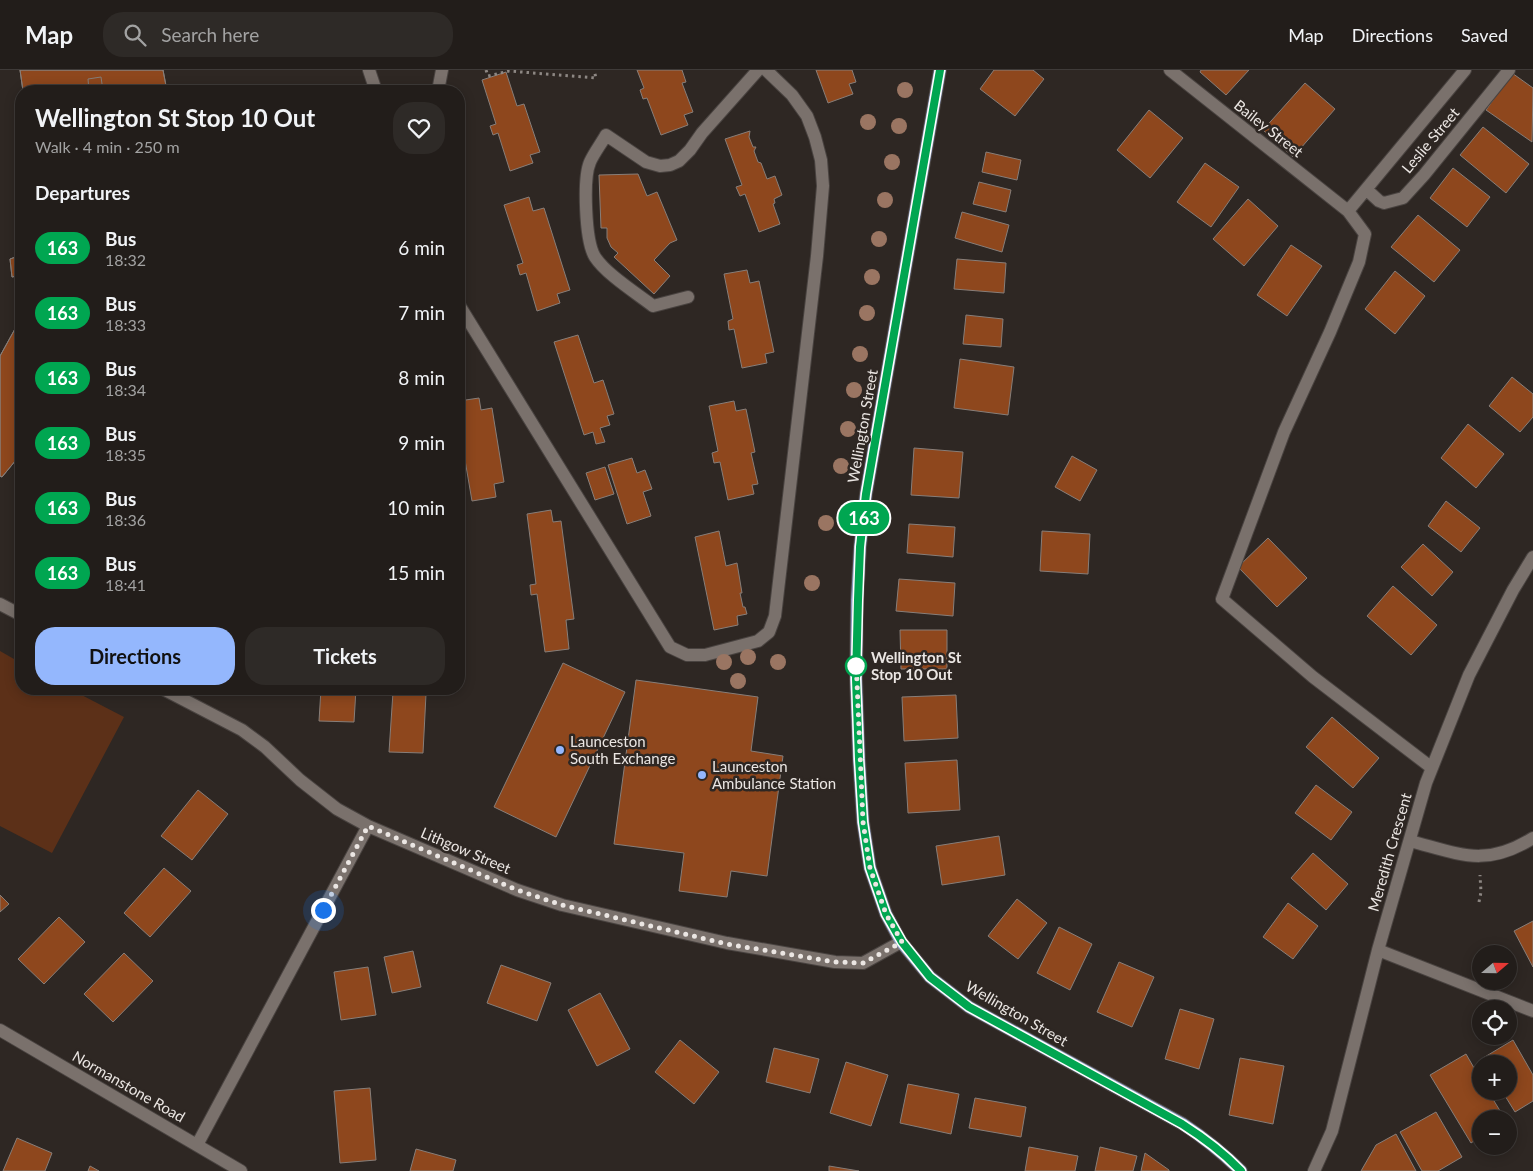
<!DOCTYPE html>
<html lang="en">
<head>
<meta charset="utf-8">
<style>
	:root { --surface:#221d1a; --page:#2e2a27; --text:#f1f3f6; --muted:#a2a2a2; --line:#3f3b39; --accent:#94b7fd }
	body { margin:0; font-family:Lato,sans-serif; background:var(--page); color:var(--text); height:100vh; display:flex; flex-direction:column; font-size:19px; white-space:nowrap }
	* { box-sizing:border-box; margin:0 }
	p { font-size:16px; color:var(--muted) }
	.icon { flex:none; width:28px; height:28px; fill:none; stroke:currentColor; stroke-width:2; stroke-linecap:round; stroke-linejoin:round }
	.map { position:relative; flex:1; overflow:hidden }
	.sheet { position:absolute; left:15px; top:15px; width:450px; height:610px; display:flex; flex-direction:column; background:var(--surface); border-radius:20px; box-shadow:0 2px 12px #0003,0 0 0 1px var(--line) }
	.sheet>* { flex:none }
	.badge { padding:0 10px; border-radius:16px; font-size:18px; line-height:32px }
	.needle { width:32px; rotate:70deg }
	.controls { position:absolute; left:1472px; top:875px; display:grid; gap:10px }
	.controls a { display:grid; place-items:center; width:45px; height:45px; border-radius:50%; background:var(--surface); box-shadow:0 2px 12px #0003,0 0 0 1px var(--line); font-size:25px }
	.you { position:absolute; width:25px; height:25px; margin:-12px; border:4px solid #fff; border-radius:50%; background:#1a73e8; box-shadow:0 0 0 8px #1a73e833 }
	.map>.badge { position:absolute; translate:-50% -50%; box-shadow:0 0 0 2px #fff }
	h2 { padding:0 20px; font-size:19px; line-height:45px }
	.round { display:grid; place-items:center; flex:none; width:52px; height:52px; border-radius:20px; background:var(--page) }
	.headline { display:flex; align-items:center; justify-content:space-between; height:85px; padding:0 20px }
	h1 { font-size:24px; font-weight:700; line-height:38px }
	.button { display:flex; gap:10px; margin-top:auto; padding:10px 20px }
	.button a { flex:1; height:58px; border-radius:20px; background:var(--accent); color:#111; font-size:20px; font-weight:700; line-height:58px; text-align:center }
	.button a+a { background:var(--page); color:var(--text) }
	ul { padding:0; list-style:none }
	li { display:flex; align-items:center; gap:15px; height:65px; padding:0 20px }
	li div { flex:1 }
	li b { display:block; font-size:19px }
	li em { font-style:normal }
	li .badge { min-width:55px; font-weight:700; text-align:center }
	header { display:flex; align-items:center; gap:30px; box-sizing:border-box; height:70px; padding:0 25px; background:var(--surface); border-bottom:1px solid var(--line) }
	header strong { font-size:24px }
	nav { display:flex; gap:28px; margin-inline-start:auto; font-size:18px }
	.search { width:350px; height:45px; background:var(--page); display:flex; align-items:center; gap:12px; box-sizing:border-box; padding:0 18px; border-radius:20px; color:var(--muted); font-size:19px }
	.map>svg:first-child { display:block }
	.green { fill:#5c3018 }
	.building { fill:#8e471d; stroke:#877e79 }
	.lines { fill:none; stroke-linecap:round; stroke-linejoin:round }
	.minor-casing { stroke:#494340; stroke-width:14 }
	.major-casing { stroke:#494340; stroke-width:14 }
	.path { stroke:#8d8783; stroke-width:3; stroke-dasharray:2.5 4; stroke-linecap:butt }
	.minor { stroke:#7a716c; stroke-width:12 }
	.major { stroke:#8b9abf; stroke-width:12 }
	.tree { fill:#9a7562 }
	.line-casing { stroke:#fff; stroke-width:11 }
	.line { stroke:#00a651; stroke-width:8 }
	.walk { stroke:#ebe6e3; stroke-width:5; stroke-dasharray:0 9 }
	.stop-dot { fill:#fff; stroke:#00a651; stroke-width:2.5 }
	.poi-dot { fill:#94b7fd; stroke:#2e2723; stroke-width:2 }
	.labels { text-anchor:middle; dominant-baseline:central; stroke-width:5; stroke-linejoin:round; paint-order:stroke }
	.street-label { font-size:15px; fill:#ebe6e3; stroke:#2e2723 }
	.stop-label { font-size:15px; font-weight:bold; fill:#ebe6e3; stroke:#2e2723; text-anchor:start }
	.poi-label { font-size:15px; fill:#ebe6e3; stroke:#2e2723; text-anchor:start }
</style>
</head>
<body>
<header>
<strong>Map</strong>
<div class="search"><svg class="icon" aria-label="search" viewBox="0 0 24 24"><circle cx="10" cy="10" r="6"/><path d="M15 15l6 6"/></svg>Search here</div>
<nav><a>Map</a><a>Directions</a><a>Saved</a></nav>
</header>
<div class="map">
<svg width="1533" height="1101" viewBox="0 0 1533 1101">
	<rect width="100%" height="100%" fill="#2e2723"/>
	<path class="green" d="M 0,581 L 21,593 L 21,619 L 70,619 L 124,647 L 52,783 L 0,756 Z"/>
	<path class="building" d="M 20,0 L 163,0 L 167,21 L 103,21 L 101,7 L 88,9 L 89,21 L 23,21 Z
		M 20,0 L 163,0 L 167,21 L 23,21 Z
		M 637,0 L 682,0 L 686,12 L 682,13 L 693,42 L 684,45 L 688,55 L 661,65 L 647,28 L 643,29 L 640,20 L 644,18 Z
		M 816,0 L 852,0 L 856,12 L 849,14 L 853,24 L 828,33 Z
		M 994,0 L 1033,0 L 1044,9 L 1015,46 L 980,19 Z
		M 1201,0 L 1249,0 L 1226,25 L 1200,2 Z
		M 506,2 L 517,36 L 524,34 L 540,82 L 530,85 L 533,93 L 510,101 L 498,63 L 493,65 L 490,56 L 496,54 L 482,10 Z
		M 1512,3 L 1533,18 L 1532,72 L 1486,40 Z
		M 1305,13 L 1335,39 L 1293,87 L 1263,60 Z
		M 1149,40 L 1183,68 L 1150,108 L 1117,80 Z
		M 1483,57 L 1529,94 L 1506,123 L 1460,85 Z
		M 750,61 L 749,67 L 753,77 L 756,77 L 754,81 L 758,92 L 761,93 L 767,109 L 775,106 L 782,125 L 774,129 L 775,133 L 773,134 L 780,154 L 759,162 L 745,124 L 740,126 L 736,117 L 742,115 L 725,69 Z
		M 986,82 L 1021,90 L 1017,110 L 982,102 Z
		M 1205,93 L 1239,117 L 1211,157 L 1177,132 Z
		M 1453,98 L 1490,127 L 1467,157 L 1430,128 Z
		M 638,104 L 647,126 L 657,122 L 677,170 L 670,173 L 654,190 L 670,206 L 654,224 L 614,187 L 618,183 L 611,177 L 607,168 L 607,158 L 601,158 L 599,105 Z
		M 979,112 L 1011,120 L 1006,142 L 973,134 Z
		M 529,127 L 533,141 L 544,138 L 570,220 L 557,224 L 560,233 L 537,241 L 526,203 L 520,205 L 517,195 L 523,193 L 504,135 Z
		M 1248,129 L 1278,156 L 1244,196 L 1213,169 Z
		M 962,142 L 1009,155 L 1002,182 L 955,168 Z
		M 1418,145 L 1460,180 L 1434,212 L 1391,177 Z
		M 1291,175 L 1322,196 L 1287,246 L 1257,225 Z
		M 21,185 L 21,205 L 12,207 L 10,189 Z
		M 21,185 L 21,205 L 12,207 L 10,189 Z
		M 957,189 L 1006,193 L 1004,223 L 954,219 Z
		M 747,200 L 750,213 L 759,211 L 774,282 L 765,284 L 767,293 L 742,298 L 734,259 L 729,260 L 728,251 L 733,249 L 724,204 Z
		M 1395,201 L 1425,226 L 1395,264 L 1365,239 Z
		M 966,245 L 1003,249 L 1001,277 L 963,274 Z
		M 21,248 L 21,392 L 16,390 L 2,407 L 0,406 L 0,286 Z
		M 21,248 L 21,392 L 16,390 L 2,407 L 0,406 L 0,286 Z
		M 578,265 L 594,313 L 603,310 L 614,344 L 607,346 L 610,355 L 600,358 L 605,372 L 596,374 L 593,362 L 584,365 L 554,272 Z
		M 960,289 L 1014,297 L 1008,345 L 954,338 Z
		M 1512,307 L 1533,324 L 1533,347 L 1520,362 L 1489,336 Z
		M 479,328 L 481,340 L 492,338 L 504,412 L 494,414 L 496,427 L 472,431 L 465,390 L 459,391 L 459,381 L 463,380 L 459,352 L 459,331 Z
		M 734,331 L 736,341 L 746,339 L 755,382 L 751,383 L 758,414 L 752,415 L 754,424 L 728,430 L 720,392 L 714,393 L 712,383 L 718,381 L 709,336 Z
		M 1468,354 L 1504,384 L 1476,418 L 1441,388 Z
		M 914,378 L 963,382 L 959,428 L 911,425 Z
		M 1072,386 L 1097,400 L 1080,431 L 1055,417 Z
		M 632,388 L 637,403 L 645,400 L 652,419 L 643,422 L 651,446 L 627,454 L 608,395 Z
		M 605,397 L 614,424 L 595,430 L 586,403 Z
		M 1446,431 L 1480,458 L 1461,482 L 1428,456 Z
		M 551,440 L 553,452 L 561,451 L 574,549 L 566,550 L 569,579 L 545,582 L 537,524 L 531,525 L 530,515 L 536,514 L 527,444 Z
		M 909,454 L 955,457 L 953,487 L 907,483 Z
		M 719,461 L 726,496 L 737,493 L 742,523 L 740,523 L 743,537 L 745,537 L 747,544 L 737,546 L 738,555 L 714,560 L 695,467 Z
		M 1042,461 L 1090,464 L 1088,504 L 1040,501 Z
		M 1268,468 L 1307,508 L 1277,537 L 1238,497 Z
		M 1423,474 L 1453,502 L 1432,526 L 1401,497 Z
		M 899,509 L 955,513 L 953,546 L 896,541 Z
		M 1393,516 L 1437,555 L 1411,585 L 1367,546 Z
		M 900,560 L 947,560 L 947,599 L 901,599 Z
		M 563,593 L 625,622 L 556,767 L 494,737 Z
		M 636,610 L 758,627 L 751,681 L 783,686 L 767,806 L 731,801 L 727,827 L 679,821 L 684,783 L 614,774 Z
		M 321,619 L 356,619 L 354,652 L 319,651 Z
		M 393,622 L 426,624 L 423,683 L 389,682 Z
		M 956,625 L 958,668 L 904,671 L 902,627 Z
		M 1332,647 L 1379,688 L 1353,718 L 1306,677 Z
		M 957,690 L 960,740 L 908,743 L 905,693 Z
		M 1316,715 L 1352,742 L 1331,770 L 1295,743 Z
		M 198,720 L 228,744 L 192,790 L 161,766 Z
		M 999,766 L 1005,805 L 942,815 L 936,776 Z
		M 1313,783 L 1348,814 L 1326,840 L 1291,808 Z
		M 164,798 L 191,821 L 150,867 L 124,843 Z
		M 0,825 L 9,834 L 0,842 Z
		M 1017,829 L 1047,853 L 1018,889 L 988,866 Z
		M 1288,833 L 1318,856 L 1293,889 L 1263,867 Z
		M 59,847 L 85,872 L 44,914 L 18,889 Z
		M 1533,851 L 1533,897 L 1514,861 Z
		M 1059,857 L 1092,874 L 1070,920 L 1037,903 Z
		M 413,881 L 421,917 L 392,923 L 384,887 Z
		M 124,883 L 153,911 L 113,952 L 84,924 Z
		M 1119,892 L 1154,907 L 1132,957 L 1097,942 Z
		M 501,895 L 551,913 L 537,951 L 487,933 Z
		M 368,897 L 376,945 L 341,950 L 334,902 Z
		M 600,923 L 630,979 L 597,996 L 568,940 Z
		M 1180,939 L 1214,949 L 1199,999 L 1165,989 Z
		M 680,970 L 719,1002 L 694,1034 L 655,1002 Z
		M 1513,970 L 1533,1005 L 1533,1031 L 1515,1042 L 1502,1021 L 1509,1021 L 1509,994 L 1486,994 L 1483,988 Z
		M 774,978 L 819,989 L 810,1023 L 766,1012 Z
		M 1466,984 L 1481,1010 L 1481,1021 L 1488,1021 L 1505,1049 L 1481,1049 L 1481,1066 L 1471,1073 L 1430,1005 Z
		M 1240,988 L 1284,996 L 1273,1054 L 1229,1045 Z
		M 846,992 L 888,1005 L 871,1056 L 830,1043 Z
		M 908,1014 L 959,1024 L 951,1064 L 900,1053 Z
		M 370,1018 L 376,1090 L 340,1093 L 334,1021 Z
		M 975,1028 L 1026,1037 L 1021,1067 L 969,1058 Z
		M 1436,1042 L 1462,1087 L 1438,1101 L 1422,1101 L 1400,1062 Z
		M 1396,1064 L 1416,1101 L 1361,1101 L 1376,1075 Z
		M 17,1068 L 52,1083 L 45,1101 L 3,1101 Z
		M 1029,1077 L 1078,1086 L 1075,1101 L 1025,1101 Z
		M 1100,1077 L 1137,1086 L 1133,1101 L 1095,1101 Z
		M 416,1079 L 456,1090 L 453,1101 L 410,1101 Z
		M 1145,1083 L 1169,1100 L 1169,1101 L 1141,1101 Z
		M 90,1096 L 99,1101 L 88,1101 Z
		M 829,1096 L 859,1101 L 829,1101 Z"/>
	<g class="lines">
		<defs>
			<path id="minor" d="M 369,0 L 376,21
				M 1170,0 L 1348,141 L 1365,164 L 1359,192 L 1330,262 L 1284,362 L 1222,529 L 1313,607 L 1432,698
				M 438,21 L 442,0
				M 1367,120 L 1379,131 L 1384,133 L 1403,128 L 1424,105 L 1509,0
				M 1348,141 L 1465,0
				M 688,227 L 653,236 C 636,223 606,204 595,187 C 585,171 583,108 590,92 C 594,83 601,74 606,65 L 646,92 L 660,96 L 670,95 L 679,91 L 690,80 L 702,63 L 758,0
				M 459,235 L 670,577 L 687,585 L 705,585 L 758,571 L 769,562 L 775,546 L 817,186 L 823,116 L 821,90 L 815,67 L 807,46 L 792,25 L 766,0
				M 0,534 L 21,545
				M 163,619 L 242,660 L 265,677 L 300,710 L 337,739 L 368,756 L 517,820 L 562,835 L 727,873 L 835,892 L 863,893 L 901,872
				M 1410,771 C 1460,784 1485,798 1533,768
				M 1378,880 L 1533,941
				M 0,960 L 241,1101
				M 197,1075 L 368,756
				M 1314,1101 L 1332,1061 L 1378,880 L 1426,713 L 1469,605 L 1513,520 L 1533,487"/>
			<path id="major" d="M 940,0 L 866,424 L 860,477 L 857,530 L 856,609 L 859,689 L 863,752 L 870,798 L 886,844 L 901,872 L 930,907 L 969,937 L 1183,1054 C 1204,1068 1223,1083 1241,1101"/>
		</defs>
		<use href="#minor" class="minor-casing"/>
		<use href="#major" class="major-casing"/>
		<path class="path" d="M 486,0 L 488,6 L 509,1 L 596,8 L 594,0
			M 1479,832 L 1481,822 L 1480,805"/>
		<use href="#minor" class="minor"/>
		<use href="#major" class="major"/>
	</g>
	<g class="tree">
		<circle cx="905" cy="20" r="8"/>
		<circle cx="868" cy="52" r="8"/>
		<circle cx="899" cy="56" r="8"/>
		<circle cx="892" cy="92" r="8"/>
		<circle cx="885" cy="130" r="8"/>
		<circle cx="879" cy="169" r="8"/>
		<circle cx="872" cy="207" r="8"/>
		<circle cx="867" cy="243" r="8"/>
		<circle cx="860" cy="284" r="8"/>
		<circle cx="854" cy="320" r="8"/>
		<circle cx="848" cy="359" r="8"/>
		<circle cx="841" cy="396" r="8"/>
		<circle cx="826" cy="453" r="8"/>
		<circle cx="812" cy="513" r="8"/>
		<circle cx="748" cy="587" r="8"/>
		<circle cx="724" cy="592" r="8"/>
		<circle cx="778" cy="592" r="8"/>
		<circle cx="738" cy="611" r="8"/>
	</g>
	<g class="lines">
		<defs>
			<path id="line" d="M 940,0 L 866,424 L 860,477 L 858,530 L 856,609 L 859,689 L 863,752 L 870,798 L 886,844 L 902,872 L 930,907 L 969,937 L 1182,1054 C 1204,1068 1223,1082 1241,1101"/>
		</defs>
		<use href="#line" class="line-casing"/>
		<use href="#line" class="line"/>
		<path class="walk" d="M 323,840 L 368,756 L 517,820 L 562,835 L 727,874 L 835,892 L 863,893 L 902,872 L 886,844 L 870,798 L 863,752 L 856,589 L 856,596"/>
	</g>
	<circle class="stop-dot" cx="856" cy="596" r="10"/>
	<g class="poi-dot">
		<circle cx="560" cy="680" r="5"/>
		<circle cx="702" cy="705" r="5"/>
	</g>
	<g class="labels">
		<g class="street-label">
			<text transform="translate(1269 58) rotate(38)">Bailey Street</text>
			<text transform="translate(1430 70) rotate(-50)">Leslie Street</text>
			<text transform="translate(862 356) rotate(-80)">Wellington Street</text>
			<text transform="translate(466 780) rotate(23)">Lithgow Street</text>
			<text transform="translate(1389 782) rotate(-74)">Meredith Crescent</text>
			<text transform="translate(1017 943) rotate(30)">Wellington Street</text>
			<text transform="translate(129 1016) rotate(30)">Normanstone Road</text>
		</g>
		<g class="stop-label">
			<text x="871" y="587">Wellington St<tspan x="871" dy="17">Stop 10 Out</tspan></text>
		</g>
		<g class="poi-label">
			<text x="570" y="671">Launceston<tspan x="570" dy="17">South Exchange</tspan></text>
			<text x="712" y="696">Launceston<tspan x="712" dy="17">Ambulance Station</tspan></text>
		</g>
	</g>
</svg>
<div class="controls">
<a><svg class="needle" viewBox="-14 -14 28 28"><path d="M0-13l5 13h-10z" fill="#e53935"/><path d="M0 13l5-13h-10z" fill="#a2a2a2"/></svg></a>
<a><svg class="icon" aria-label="locate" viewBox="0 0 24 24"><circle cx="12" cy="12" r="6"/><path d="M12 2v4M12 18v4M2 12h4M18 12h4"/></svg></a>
<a>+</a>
<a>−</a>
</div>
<div class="you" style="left:323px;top:840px"></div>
<b class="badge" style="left:864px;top:448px;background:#00a651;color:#fff">163</b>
<section class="sheet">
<div class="headline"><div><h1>Wellington St Stop 10 Out</h1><p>Walk · 4 min · 250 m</p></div><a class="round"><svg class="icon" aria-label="heart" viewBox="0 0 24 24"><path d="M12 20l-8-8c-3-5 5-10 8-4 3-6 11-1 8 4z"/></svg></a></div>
<h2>Departures</h2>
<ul>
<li><span class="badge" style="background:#00a651;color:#fff">163</span><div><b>Bus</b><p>18:32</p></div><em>6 min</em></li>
<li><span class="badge" style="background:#00a651;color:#fff">163</span><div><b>Bus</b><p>18:33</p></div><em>7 min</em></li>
<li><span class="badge" style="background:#00a651;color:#fff">163</span><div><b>Bus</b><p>18:34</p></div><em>8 min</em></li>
<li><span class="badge" style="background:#00a651;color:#fff">163</span><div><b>Bus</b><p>18:35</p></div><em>9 min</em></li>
<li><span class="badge" style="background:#00a651;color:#fff">163</span><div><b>Bus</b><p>18:36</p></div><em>10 min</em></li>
<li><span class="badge" style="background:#00a651;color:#fff">163</span><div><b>Bus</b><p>18:41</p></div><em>15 min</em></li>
</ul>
<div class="button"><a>Directions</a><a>Tickets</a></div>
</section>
</div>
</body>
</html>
